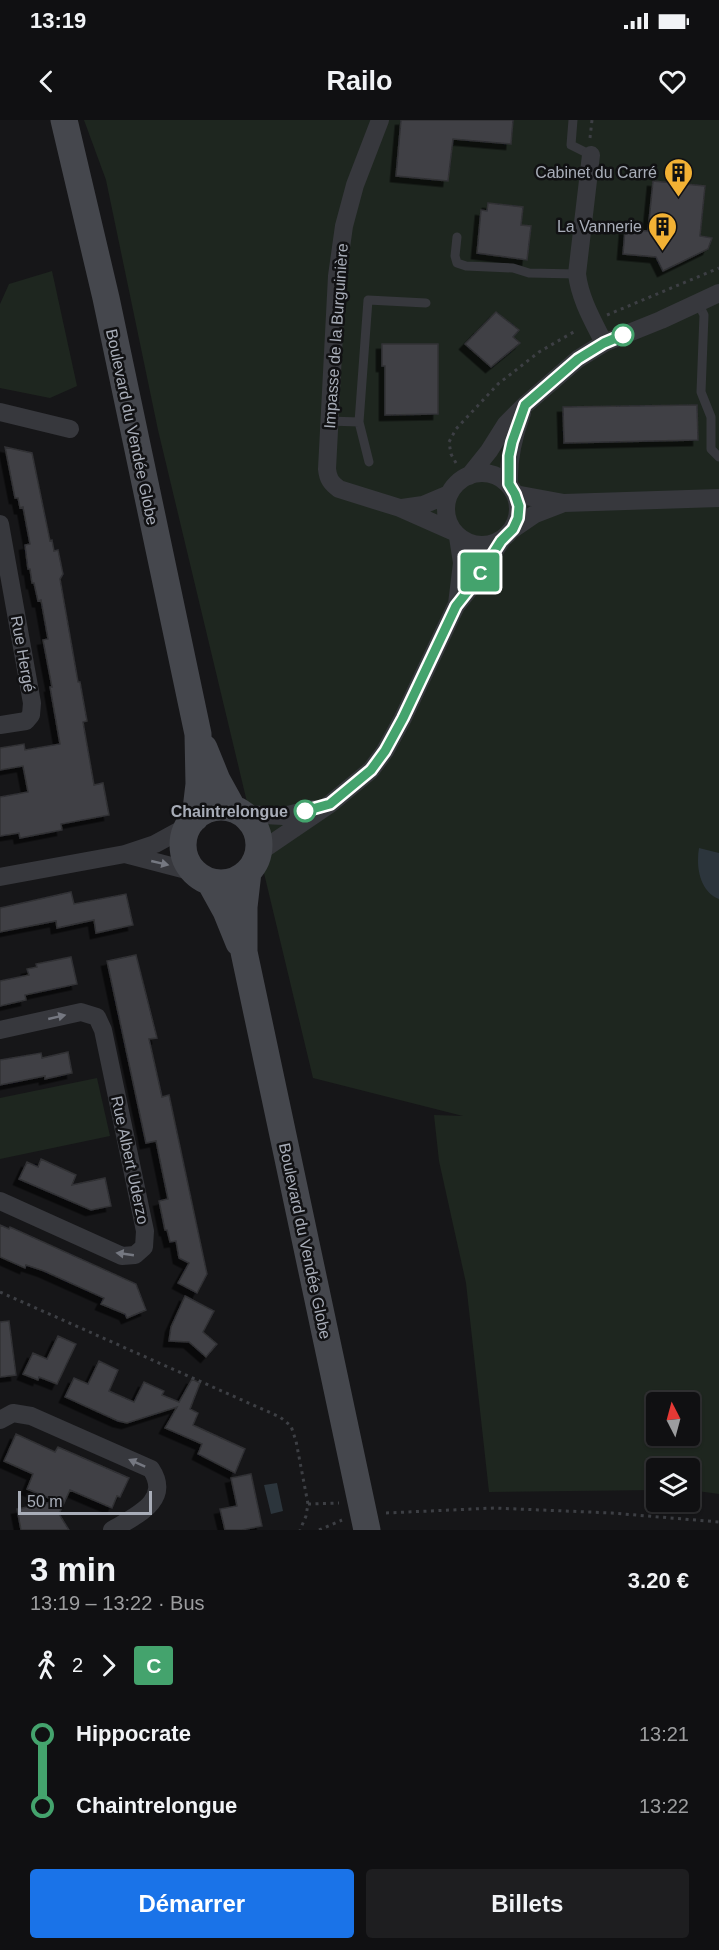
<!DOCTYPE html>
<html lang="fr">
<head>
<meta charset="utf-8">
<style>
	:root { --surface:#101012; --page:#1e1e20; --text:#f1f3f6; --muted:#9c9d9f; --line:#303032; --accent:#1a73e8 }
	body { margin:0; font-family:Arial,sans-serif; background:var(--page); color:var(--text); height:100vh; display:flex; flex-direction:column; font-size:22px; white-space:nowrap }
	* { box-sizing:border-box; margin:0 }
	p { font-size:20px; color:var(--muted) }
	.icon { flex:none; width:33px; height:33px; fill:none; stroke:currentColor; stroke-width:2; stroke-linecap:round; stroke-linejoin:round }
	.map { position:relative; height:1410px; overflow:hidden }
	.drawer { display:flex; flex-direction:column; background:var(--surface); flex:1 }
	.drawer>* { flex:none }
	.badge { padding:0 12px; border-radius:4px; font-size:21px; line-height:39px }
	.needle { width:39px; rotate:354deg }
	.tools { position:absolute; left:646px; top:1272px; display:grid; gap:12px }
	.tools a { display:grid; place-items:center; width:54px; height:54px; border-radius:6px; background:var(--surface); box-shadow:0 2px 4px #0004,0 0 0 2px var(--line); font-size:30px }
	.scale { position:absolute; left:18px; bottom:15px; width:134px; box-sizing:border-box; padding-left:6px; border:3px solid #a8adb8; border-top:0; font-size:16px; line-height:21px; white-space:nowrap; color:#a8adb8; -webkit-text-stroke:4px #111113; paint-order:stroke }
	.map>.badge { position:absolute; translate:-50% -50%; box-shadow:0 0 0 3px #fff }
	.legs { display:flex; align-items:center; gap:9px; height:66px; padding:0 30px; font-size:20px }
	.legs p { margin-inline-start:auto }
	.head { display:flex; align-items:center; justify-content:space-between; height:102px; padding:0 30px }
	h1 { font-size:33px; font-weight:800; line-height:45px }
	.button { display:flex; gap:12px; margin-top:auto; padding:12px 30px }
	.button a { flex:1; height:69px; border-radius:6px; background:var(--accent); color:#fff; font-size:24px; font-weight:800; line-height:69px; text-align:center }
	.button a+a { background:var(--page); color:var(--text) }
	ul { padding:0 30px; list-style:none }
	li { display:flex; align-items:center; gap:21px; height:72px; font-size:22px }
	li i { display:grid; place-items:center; width:9px; height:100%; margin:0 8px; background:currentColor }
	li i::after { content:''; width:15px; height:15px; margin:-8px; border:4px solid; border-radius:50%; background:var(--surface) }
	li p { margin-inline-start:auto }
	li:first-child i { background:linear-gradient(#0000 50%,currentColor 0) }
	li:last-child i { background:linear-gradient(currentColor 50%,#0000 0) }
	.status { display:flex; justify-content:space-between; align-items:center; height:42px; padding:0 30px; background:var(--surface); direction:ltr }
	.status svg { height:16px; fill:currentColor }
	header { display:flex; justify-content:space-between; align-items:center; height:78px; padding:0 30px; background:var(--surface); font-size:27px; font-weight:800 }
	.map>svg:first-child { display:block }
	.green { fill:#1e261f; fill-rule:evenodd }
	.water { fill:#2c353c }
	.building { fill:#404145; stroke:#303034; stroke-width:1.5; filter:url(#shadow) }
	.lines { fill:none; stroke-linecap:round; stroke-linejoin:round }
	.path { stroke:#3d3f44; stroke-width:3; stroke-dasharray:3 4.5; stroke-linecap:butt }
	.lane { stroke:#37383d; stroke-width:9 }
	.street { stroke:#37383d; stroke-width:18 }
	.secondary { stroke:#45474d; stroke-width:27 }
	.oneway { fill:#757881 }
	.line-1-casing { stroke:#fff; stroke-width:14 }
	.line-1 { stroke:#44a36d; stroke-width:9 }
	.stop-1-dot { fill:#fff; stroke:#44a36d; stroke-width:3 }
	.labels { text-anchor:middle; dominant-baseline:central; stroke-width:5; stroke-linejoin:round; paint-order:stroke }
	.poi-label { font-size:16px; fill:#a8adb8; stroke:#111113; text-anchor:end }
	.street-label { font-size:16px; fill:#a8adb8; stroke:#111113 }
	.stop-label { font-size:16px; font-weight:bold; fill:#a8adb8; stroke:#111113; text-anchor:end }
</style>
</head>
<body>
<div class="status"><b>13:19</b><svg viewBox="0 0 49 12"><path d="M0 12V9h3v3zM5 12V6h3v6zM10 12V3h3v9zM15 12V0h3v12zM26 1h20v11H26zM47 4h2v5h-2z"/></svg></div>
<header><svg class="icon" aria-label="back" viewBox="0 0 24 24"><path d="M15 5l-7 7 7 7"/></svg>Railo<svg class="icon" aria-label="heart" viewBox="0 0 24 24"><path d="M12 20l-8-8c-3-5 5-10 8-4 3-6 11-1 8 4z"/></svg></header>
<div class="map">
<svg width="719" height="1410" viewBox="0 0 719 1410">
	<defs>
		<filter id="shadow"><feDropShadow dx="-5.5" dy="5.5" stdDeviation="0" flood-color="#0009"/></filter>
	</defs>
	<rect width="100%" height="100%" fill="#161618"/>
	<path class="green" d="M 84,0 L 719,0 L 719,1374 L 690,1370 L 690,1348 L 657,1348 L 657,1370 L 489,1372 L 466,1163 L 439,1041 L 434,995 L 463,996 L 313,958 L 158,310 L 106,60 ZM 657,1282 L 690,1282 L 690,1316 L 657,1316 Z
		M 52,151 L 77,266 L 50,278 L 0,268 L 0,184 L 9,164 Z
		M 97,958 L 110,1016 L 0,1039 L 0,978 Z"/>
	<path class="water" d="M 699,728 L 719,733 L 719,779 C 699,771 696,746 699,728 Z
		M 277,1363 L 283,1391 L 271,1394 L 264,1365 Z"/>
	<path class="building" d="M 401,0 L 513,0 L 511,24 L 453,19 L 448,61 L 396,56 Z
		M 653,61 L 705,66 L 700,116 L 712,118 L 708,129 L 663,151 L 656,137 L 623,134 L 625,109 L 648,111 Z
		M 488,83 L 523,87 L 521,105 L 531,106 L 527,140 L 477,133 L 481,90 L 487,91 Z
		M 496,192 L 519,210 L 513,217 L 520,223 L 491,247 L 465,224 Z
		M 382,224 L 438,224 L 438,294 L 385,295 L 385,246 L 382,246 Z
		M 697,285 L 698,320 L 564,323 L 563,287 Z
		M 5,327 L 32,333 L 50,421 L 52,420 L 54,431 L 58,430 L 63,454 L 60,459 L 78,562 L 80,562 L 87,601 L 83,602 L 94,665 L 103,663 L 109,695 L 61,704 L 62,710 L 20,718 L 19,713 L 0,716 L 0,677 L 28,672 L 23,646 L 0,650 L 0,628 L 24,624 L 25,630 L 60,624 L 50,567 L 52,567 L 43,520 L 48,519 L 41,480 L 38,481 L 34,463 L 32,463 L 30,449 L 28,449 L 25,425 L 30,424 L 23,387 L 20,388 L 18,378 L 15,378 Z
		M 71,772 L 74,784 L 126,774 L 133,805 L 96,813 L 94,800 L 57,808 L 56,801 L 0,812 L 0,788 Z
		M 136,835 L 157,918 L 149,919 L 162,977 L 169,975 L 207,1154 L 197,1173 L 178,1163 L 189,1143 L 179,1138 L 176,1121 L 170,1122 L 167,1110 L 165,1110 L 159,1081 L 168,1079 L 156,1021 L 146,1023 L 107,841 Z
		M 71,837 L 77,864 L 25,875 L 26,880 L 0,886 L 0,861 L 29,855 L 27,849 L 37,847 L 36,844 Z
		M 68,932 L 72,953 L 45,959 L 45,956 L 0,965 L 0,940 L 41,933 L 42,938 Z
		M 41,1039 L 76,1055 L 72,1065 L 105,1058 L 111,1086 L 91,1090 L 19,1059 L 27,1042 L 38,1047 Z
		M 0,1105 L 9,1109 L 10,1107 L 136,1164 L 146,1190 L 127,1198 L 125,1194 L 101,1184 L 104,1178 L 44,1151 L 26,1145 L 25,1148 L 0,1137 Z
		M 185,1176 L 214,1191 L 203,1212 L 217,1224 L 206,1237 L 189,1222 L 169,1221 L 171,1207 Z
		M 9,1201 L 16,1255 L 0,1257 L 0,1202 Z
		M 58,1216 L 76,1224 L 57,1264 L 39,1257 L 38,1260 L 23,1254 L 33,1233 L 47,1239 Z
		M 99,1241 L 118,1250 L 109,1271 L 134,1282 L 144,1262 L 164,1271 L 162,1275 L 179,1282 L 192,1259 L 200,1263 L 190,1289 L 198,1293 L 193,1305 L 245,1329 L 235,1353 L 198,1334 L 202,1324 L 165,1308 L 177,1287 L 127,1303 L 118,1301 L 65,1277 L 74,1258 L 88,1264 Z
		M 16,1314 L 55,1332 L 58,1327 L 129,1358 L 120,1377 L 117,1376 L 112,1388 L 70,1370 L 59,1394 L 69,1410 L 21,1410 L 17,1389 L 56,1381 L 27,1369 L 33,1354 L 4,1341 Z
		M 251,1354 L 262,1406 L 242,1410 L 225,1410 L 220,1389 L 237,1386 L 231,1358 Z"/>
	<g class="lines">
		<path class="path" d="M 590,18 L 592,0
			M 607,195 L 719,148
			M 456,343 L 451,334 L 449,322 L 456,309 L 498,264 L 539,232 L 577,210
			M 0,1172 L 280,1297 L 291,1306 L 296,1321 L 308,1384 L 306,1396 L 300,1410
			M 308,1384 L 339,1383
			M 386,1393 L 494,1388 L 612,1393 L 719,1402
			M 319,1410 L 342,1400"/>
		<path class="lane" d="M 573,0 L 571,25 L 591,35
			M 457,117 L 455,136 L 457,143 L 466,146 L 513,148 L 529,153 L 577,154
			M 698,183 L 704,195 L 701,272 L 711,297 L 711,329 L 719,337
			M 329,301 L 359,302
			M 369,342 L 359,302 L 368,180 L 426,183"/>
		<path class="street" d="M 380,0 L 355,65 L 344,106 L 337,156 L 327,349 C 328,359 331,363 339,369 L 400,388 L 452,411
			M 591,35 L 577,154 C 580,179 593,201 604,223
			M 0,292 L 70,309
			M446 389a36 36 0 1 1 72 0a36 36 0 1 1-72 0Z
			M 469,356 L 489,331 L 506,304 L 525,285 L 578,239 L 604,223 L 661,200 L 719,173
			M 509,364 C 508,339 513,317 522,293
			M 515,374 L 564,383 L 719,378
			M 402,388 L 423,385 L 449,374
			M 0,404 L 32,583 L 31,595 L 26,601 L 0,605
			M 513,409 L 535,394 L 561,384
			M 457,484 L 462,443 L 458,417
			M 243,694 L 283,696 L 313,689
			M 258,733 L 330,684 L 371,650 L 385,631 L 403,598 L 456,486 L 475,462 L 501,421
			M 125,734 L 194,752
			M 0,757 L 125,734 L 155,724 L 188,706
			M 0,910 L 81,892 L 97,897 L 103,910 L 145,1111 L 144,1127 L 135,1135 L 122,1136 L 0,1081
			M 0,1300 L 13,1293 L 31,1296 L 151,1349 C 172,1381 135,1396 112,1410"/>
		<path class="secondary" d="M 64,0 L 106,178 L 198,614 L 199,664 L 195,698
			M 204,628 L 217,660 L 233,689
			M183 725a38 38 0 1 1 76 0a38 38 0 1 1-76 0Z
			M 248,752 L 244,787 L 244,832 L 367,1410
			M 210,762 L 226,791 L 239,823"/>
	</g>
	<defs><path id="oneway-solid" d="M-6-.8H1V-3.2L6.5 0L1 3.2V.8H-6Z" transform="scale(1.5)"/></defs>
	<g class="oneway">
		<use href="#oneway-solid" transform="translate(160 743) rotate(13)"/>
		<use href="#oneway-solid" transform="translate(57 897) rotate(-13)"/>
		<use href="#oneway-solid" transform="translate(125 1134) rotate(-172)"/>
		<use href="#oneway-solid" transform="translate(137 1343) rotate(-156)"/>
	</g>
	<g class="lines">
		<defs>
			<path id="line-1" d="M 305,691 L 330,684 L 371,650 L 385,631 L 403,598 L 456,486 L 475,462 L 501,421 L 513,409 L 518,398 L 519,386 L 515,374 L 509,364 L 509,336 L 512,322 L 525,285 L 578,239 L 604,223 L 623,215"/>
		</defs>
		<use href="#line-1" class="line-1-casing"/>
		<use href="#line-1" class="line-1"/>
	</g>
	<defs>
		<symbol id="building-pin" viewBox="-11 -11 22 30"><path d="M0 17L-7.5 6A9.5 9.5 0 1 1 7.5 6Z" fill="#f2b134" stroke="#111113"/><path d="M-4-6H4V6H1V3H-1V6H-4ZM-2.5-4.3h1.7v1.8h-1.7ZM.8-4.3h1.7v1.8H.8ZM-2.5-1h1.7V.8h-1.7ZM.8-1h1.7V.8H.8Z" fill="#111"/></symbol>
	</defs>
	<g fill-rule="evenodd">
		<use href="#building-pin" x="662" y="36" width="33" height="45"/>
		<use href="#building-pin" x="646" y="90" width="33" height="45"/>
	</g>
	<g class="stop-1-dot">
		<circle cx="623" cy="215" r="10"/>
		<circle cx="305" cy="691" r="10"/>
	</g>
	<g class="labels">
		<g class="poi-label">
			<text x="657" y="52">Cabinet du Carré</text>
			<text x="642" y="106">La Vannerie</text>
		</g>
		<g class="street-label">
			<text transform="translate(336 216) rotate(-86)">Impasse de la Burguinière</text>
			<text transform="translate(132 307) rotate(78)">Boulevard du Vendée Globe</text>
			<text transform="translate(23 534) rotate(80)">Rue Hergé</text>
			<text transform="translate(130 1040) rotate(78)">Rue Albert Uderzo</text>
			<text transform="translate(305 1121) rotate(78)">Boulevard du Vendée Globe</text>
		</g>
		<g class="stop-label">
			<text x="288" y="691">Chaintrelongue</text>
		</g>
	</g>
</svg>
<div class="tools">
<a><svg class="needle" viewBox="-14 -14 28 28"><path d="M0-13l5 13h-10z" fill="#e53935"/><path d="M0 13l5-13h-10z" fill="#9c9d9f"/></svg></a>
<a><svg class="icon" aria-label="layers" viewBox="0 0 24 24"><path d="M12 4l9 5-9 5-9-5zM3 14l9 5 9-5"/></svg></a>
</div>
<div class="scale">50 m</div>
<b class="badge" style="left:480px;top:452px;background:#44a36d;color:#fff">C</b>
</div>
<section class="drawer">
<div class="head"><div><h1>3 min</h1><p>13:19 – 13:22 · Bus</p></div><b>3.20 €</b></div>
<div class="legs"><svg class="icon" aria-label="walk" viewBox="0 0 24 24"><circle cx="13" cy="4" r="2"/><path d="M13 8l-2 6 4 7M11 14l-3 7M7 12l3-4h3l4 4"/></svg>2<svg class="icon" aria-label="forward" viewBox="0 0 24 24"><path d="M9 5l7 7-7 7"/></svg><b class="badge" style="background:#44a36d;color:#fff">C</b></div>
<ul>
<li><i style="color:#44a36d"></i><b>Hippocrate</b><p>13:21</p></li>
<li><i style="color:#44a36d"></i><b>Chaintrelongue</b><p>13:22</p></li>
</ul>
<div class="button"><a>Démarrer</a><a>Billets</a></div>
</section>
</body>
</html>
